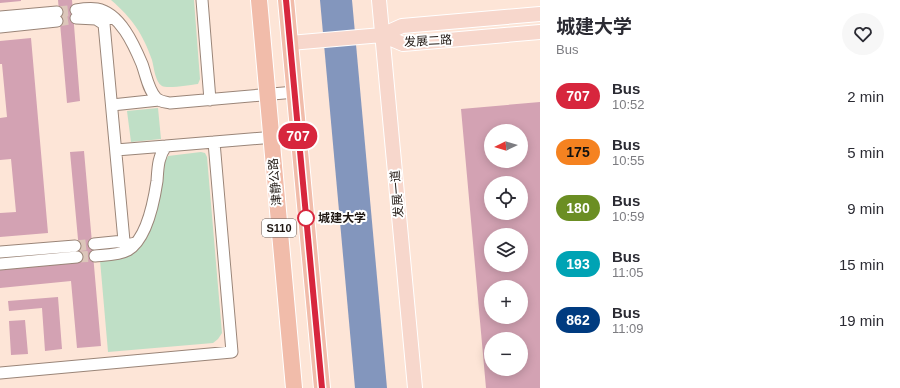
<!DOCTYPE html>
<html lang="en">
<head>
<meta charset="utf-8">
<style>
	:root { --surface:#fff; --page:#f7f7f7; --text:#2b2b33; --muted:#7c7c81 }
	body { margin:0; font-family:Helvetica,"Noto Sans SC",sans-serif; background:var(--page); color:var(--text); height:100vh; display:flex; flex-direction:column; font-size:15px; white-space:nowrap }
	* { box-sizing:border-box; margin:0 }
	p { font-size:13px; color:var(--muted) }
	.icon { flex:none; width:22px; height:22px; fill:none; stroke:currentColor; stroke-width:2; stroke-linecap:round; stroke-linejoin:round }
	.map { position:relative; flex:1; overflow:hidden }
	.details { display:flex; flex-direction:column; background:var(--surface); width:360px }
	.details>* { flex:none }
	.badge { padding:0 8px; border-radius:13px; font-size:14px; line-height:26px }
	.needle { width:26px; rotate:265deg }
	.fabs { position:absolute; left:484px; top:124px; display:grid; gap:8px }
	.fabs a { display:grid; place-items:center; width:44px; height:44px; border-radius:50%; background:var(--surface); box-shadow:0 2px 10px #0003; font-size:20px }
	.map>.badge { position:absolute; translate:-50% -50%; box-shadow:0 0 0 2px #fff }
	.round { display:grid; place-items:center; flex:none; width:42px; height:42px; border-radius:21px; background:var(--page) }
	.overview { display:flex; align-items:center; justify-content:space-between; height:68px; padding:0 16px }
	h1 { font-size:19px; font-weight:700; line-height:30px }
	ul { padding:0; list-style:none }
	li { display:flex; align-items:center; gap:12px; height:56px; padding:0 16px }
	li div { flex:1 }
	li b { display:block; font-size:15px }
	li em { font-style:normal }
	li .badge { min-width:44px; font-weight:700; text-align:center }
	main { display:flex; flex:1; min-height:0 }
	.map>svg:first-child { display:block }
	.green { fill:#bfdfc6 }
	.water { fill:#8396bd }
	.building { fill:#d3a2b3; fill-rule:evenodd }
	.lines { fill:none; stroke-linecap:round; stroke-linejoin:round }
	.minor-tunnel { stroke:#dcc6ba; stroke-width:11; stroke-dasharray:11 5.5; stroke-linecap:butt }
	.minor-casing { stroke:#9a8578; stroke-width:13 }
	.major-casing { stroke:#fff; stroke-width:16 }
	.highway-casing { stroke:#fff; stroke-width:18 }
	.minor { stroke:#fff; stroke-width:11 }
	.major { stroke:#f7d7cc; stroke-width:14 }
	.highway { stroke:#f1bcaa; stroke-width:16 }
	.line-casing { stroke:#fff; stroke-width:9 }
	.line { stroke:#d7263d; stroke-width:6 }
	.stop-dot { fill:#fff; stroke:#d7263d; stroke-width:2 }
	.labels { text-anchor:middle; dominant-baseline:central; stroke-width:4; stroke-linejoin:round; paint-order:stroke }
	.shield { fill:#fff; stroke:#635d5a; stroke-width:1 }
	.shield-label { font-size:11px; font-weight:bold; fill:#201813 }
	.street-label { font-size:12px; fill:#201813; stroke:#fff }
	.stop-label { font-size:12px; font-weight:bold; fill:#201813; stroke:#fff; text-anchor:start }
</style>
</head>
<body>
<main>
<div class="map">
<svg width="540" height="388" viewBox="0 0 540 388">
	<rect width="100%" height="100%" fill="#fde5d7"/>
	<path class="green" d="M 111,0 L 194,0 L 200,79 L 198,84 C 191,85 167,89 162,86 C 155,82 154,67 152,60 C 143,34 132,18 111,0 Z
		M 158,108 L 161,139 L 131,142 L 127,111 Z
		M 201,152 L 205,153 L 207,157 L 222,333 L 218,339 L 213,343 L 108,352 L 100,260 C 108,257 133,252 139,248 C 156,234 163,183 165,162 L 168,156 Z"/>
	<path class="water" d="M 320,0 L 352,0 L 387,388 L 355,388 Z"/>
	<path class="building" d="M 0,0 L 21,0 L 21,1 L 0,3 Z
		M 58,0 L 72,0 L 80,101 L 67,103 Z
		M 31,38 L 48,233 L 0,237 L 0,213 L 16,212 L 11,159 L 0,160 L 0,118 L 7,117 L 2,64 L 0,64 L 0,41 Z
		M 540,102 L 540,388 L 486,388 L 461,109 ZM 491,131 L 521,131 L 521,161 L 491,161 ZM 491,183 L 521,183 L 521,213 L 491,213 ZM 491,235 L 521,235 L 521,265 L 491,265 ZM 491,287 L 521,287 L 521,317 L 491,317 ZM 491,339 L 521,339 L 521,369 L 491,369 Z
		M 84,151 L 101,346 L 77,348 L 71,281 L 0,288 L 0,268 L 80,261 L 70,152 Z
		M 58,297 L 62,349 L 45,351 L 42,308 L 9,311 L 8,301 Z
		M 25,320 L 28,354 L 11,355 L 9,321 Z"/>
	<g class="lines">
		<path class="minor-tunnel" d="M 57,12 L 76,10
			M 57,21 L 76,18
			M 75,246 L 94,244
			M 77,257 L 95,256"/>
		<defs>
			<path id="minor" d="M 202,0 L 210,100
				M 76,10 C 82,9 90,8 97,9 C 120,13 134,45 142,64 C 146,75 148,89 156,98 C 160,102 166,102 170,103 L 295,92
				M 0,17 L 57,12
				M 76,18 L 96,19 L 104,24
				M 114,18 L 106,19 L 104,24 L 124,241 L 126,245 L 136,243
				M 0,27 L 57,21
				M 112,105 L 159,100
				M 116,150 L 166,146
				M 94,244 L 124,241
				M 0,252 L 75,246
				M 95,256 C 106,255 119,255 128,250 C 147,239 154,201 157,181 C 158,167 158,157 166,146 L 298,135
				M 0,264 L 77,257
				M 0,373 L 232,352 L 214,142"/>
			<path id="major" d="M 379,0 L 415,388
				M 382,35 L 403,44 L 540,32
				M 290,43 L 382,35 L 402,26 L 540,14"/>
			<path id="highway" d="M 259,0 L 294,388
				M 286,0 L 322,388"/>
		</defs>
		<use href="#minor" class="minor-casing"/>
		<use href="#major" class="major-casing"/>
		<use href="#highway" class="highway-casing"/>
		<use href="#minor" class="minor"/>
		<use href="#major" class="major"/>
		<use href="#highway" class="highway"/>
	</g>
	<g class="lines">
		<defs>
			<path id="line" d="M 286,0 L 322,388"/>
		</defs>
		<use href="#line" class="line-casing"/>
		<use href="#line" class="line"/>
	</g>
	<circle class="stop-dot" cx="306" cy="218" r="8"/>
	<g class="labels">
		<rect class="shield" x="262" y="219" width="34" height="18" rx="3"/>
		<g class="shield-label">
			<text x="279" y="228">S110</text>
		</g>
		<g class="street-label">
			<text transform="translate(428 41) rotate(-3)">发展二路</text>
			<text transform="translate(275 182) rotate(-95)">津静公路</text>
			<text transform="translate(397 194) rotate(-95)">发展一道</text>
		</g>
		<g class="stop-label">
			<text x="318" y="218">城建大学</text>
		</g>
	</g>
</svg>
<div class="fabs">
<a><svg class="needle" viewBox="-14 -14 28 28"><path d="M0-13l5 13h-10z" fill="#e53935"/><path d="M0 13l5-13h-10z" fill="#7c7c81"/></svg></a>
<a><svg class="icon" aria-label="locate" viewBox="0 0 24 24"><circle cx="12" cy="12" r="6"/><path d="M12 2v4M12 18v4M2 12h4M18 12h4"/></svg></a>
<a><svg class="icon" aria-label="layers" viewBox="0 0 24 24"><path d="M12 4l9 5-9 5-9-5zM3 14l9 5 9-5"/></svg></a>
<a>+</a>
<a>−</a>
</div>
<b class="badge" style="left:298px;top:136px;background:#d7263d;color:#fff">707</b>
</div>
<section class="details">
<div class="overview"><div><h1>城建大学</h1><p>Bus</p></div><a class="round"><svg class="icon" aria-label="heart" viewBox="0 0 24 24"><path d="M12 20l-8-8c-3-5 5-10 8-4 3-6 11-1 8 4z"/></svg></a></div>
<ul>
<li><span class="badge" style="background:#d7263d;color:#fff">707</span><div><b>Bus</b><p>10:52</p></div><em>2 min</em></li>
<li><span class="badge" style="background:#f58220;color:#111">175</span><div><b>Bus</b><p>10:55</p></div><em>5 min</em></li>
<li><span class="badge" style="background:#6b8e23;color:#fff">180</span><div><b>Bus</b><p>10:59</p></div><em>9 min</em></li>
<li><span class="badge" style="background:#00a3b4;color:#fff">193</span><div><b>Bus</b><p>11:05</p></div><em>15 min</em></li>
<li><span class="badge" style="background:#003b80;color:#fff">862</span><div><b>Bus</b><p>11:09</p></div><em>19 min</em></li>
</ul>
</section>
</main>
</body>
</html>
